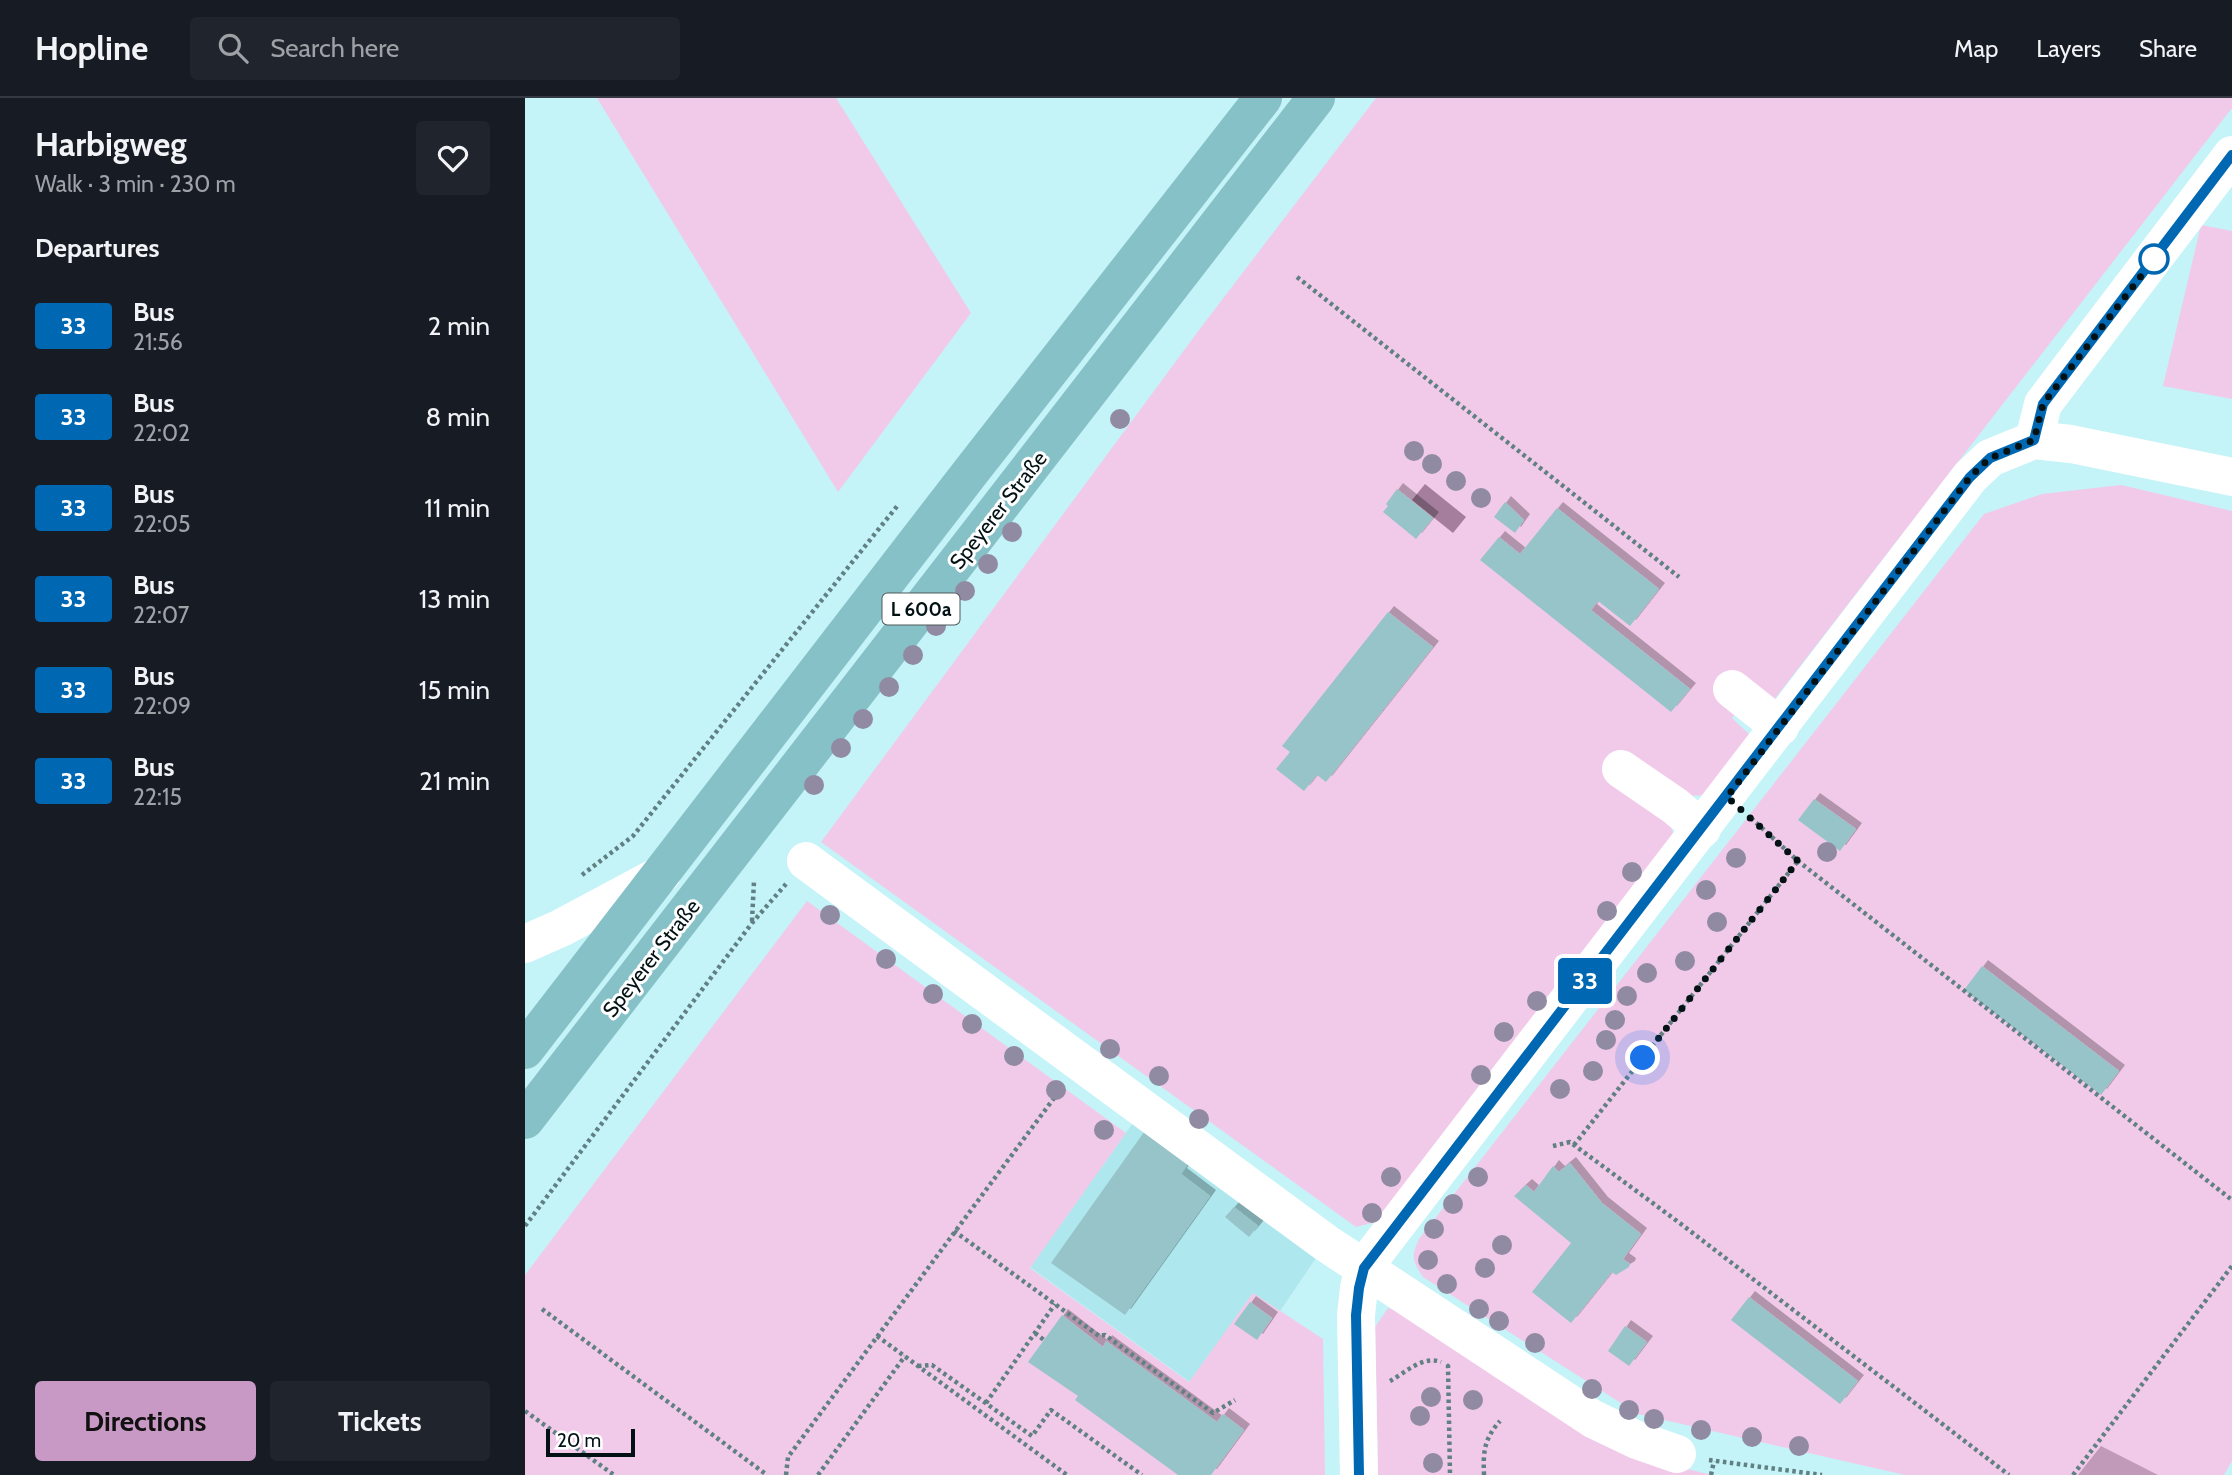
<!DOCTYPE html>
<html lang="en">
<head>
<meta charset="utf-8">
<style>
	:root { --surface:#171b24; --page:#20242c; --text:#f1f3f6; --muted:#9ea1a6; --line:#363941; --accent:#c999c5 }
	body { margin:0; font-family:Cabin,sans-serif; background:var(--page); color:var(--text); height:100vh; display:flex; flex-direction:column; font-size:26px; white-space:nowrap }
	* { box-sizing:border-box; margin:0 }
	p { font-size:23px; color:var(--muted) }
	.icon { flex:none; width:38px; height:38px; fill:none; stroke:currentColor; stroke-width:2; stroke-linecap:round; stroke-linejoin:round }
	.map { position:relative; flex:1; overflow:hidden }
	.panel { display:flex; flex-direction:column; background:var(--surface); width:525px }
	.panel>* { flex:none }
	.badge { padding:0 14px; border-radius:5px; font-size:24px; line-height:46px }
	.scale { position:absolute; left:21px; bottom:18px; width:89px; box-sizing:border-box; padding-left:7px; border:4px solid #021214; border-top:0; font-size:19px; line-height:24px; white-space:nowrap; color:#021214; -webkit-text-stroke:5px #fff; paint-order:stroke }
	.you { position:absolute; width:35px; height:35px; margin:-18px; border:5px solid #fff; border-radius:50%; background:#1a73e8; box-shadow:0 0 0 10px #1a73e833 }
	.map>.badge { position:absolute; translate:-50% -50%; box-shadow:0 0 0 4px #fff }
	h2 { padding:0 35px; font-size:26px; line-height:63px }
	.round { display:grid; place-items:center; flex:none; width:74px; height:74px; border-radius:7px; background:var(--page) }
	.summary { display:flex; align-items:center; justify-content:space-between; height:119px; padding:0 35px }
	h1 { font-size:33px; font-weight:700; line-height:52px }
	.button { display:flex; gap:14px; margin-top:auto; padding:14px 35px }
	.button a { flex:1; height:80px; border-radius:7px; background:var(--accent); color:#111; font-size:28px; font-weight:700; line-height:80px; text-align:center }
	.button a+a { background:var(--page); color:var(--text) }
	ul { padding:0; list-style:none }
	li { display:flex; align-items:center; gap:21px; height:91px; padding:0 35px }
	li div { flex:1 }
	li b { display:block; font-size:26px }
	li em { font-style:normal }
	li .badge { min-width:77px; font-weight:700; text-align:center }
	header { display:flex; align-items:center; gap:42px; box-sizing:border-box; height:98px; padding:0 35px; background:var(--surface); border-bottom:2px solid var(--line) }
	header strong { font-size:33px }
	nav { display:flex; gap:38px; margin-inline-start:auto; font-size:24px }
	.search { width:490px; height:63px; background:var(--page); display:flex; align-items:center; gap:18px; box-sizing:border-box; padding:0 24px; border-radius:7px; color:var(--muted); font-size:26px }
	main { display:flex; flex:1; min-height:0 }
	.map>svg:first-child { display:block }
	.built { fill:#aee7ed }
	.green { fill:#f2cae9 }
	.forest { fill:#c19ab9 }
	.water { fill:#a47e9c }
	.building { fill:#97c4c9; filter:url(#shadow) }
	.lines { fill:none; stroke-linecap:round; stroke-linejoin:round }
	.path { stroke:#618083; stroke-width:4.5; stroke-dasharray:3.5 3.5; stroke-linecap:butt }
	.minor { stroke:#fff; stroke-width:38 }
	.major { stroke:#86c1c8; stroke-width:38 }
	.tree { fill:#918aa3 }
	.line-casing { stroke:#fff; stroke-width:16 }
	.line { stroke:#0068b3; stroke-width:10 }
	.walk { stroke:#021214; stroke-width:7; stroke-dasharray:0 12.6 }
	.stop-dot { fill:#fff; stroke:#0068b3; stroke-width:3.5 }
	.labels { text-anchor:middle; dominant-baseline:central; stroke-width:6; stroke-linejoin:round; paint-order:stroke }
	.shield { fill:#fff; stroke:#4e595a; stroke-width:2 }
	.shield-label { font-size:19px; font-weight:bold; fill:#021214 }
	.street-label { font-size:21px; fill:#021214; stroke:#fff }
</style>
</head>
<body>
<header>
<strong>Hopline</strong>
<div class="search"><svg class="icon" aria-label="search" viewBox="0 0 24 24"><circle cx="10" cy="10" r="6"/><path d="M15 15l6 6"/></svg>Search here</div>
<nav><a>Map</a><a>Layers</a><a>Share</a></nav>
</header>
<main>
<section class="panel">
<div class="summary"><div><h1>Harbigweg</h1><p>Walk · 3 min · 230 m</p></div><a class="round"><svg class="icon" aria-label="heart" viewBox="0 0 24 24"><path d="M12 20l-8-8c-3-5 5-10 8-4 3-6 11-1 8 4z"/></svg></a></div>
<h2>Departures</h2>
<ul>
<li><span class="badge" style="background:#0068b3;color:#fff">33</span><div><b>Bus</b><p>21:56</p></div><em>2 min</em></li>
<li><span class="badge" style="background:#0068b3;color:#fff">33</span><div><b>Bus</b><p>22:02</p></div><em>8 min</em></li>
<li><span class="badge" style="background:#0068b3;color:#fff">33</span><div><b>Bus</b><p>22:05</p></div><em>11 min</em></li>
<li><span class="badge" style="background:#0068b3;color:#fff">33</span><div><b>Bus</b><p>22:07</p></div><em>13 min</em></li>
<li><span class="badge" style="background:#0068b3;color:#fff">33</span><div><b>Bus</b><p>22:09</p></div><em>15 min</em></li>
<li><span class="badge" style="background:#0068b3;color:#fff">33</span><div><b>Bus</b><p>22:15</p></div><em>21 min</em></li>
</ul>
<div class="button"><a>Directions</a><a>Tickets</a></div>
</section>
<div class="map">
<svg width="1707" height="1377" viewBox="0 0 1707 1377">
	<defs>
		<filter id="shadow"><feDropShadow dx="6" dy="-6" stdDeviation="0" flood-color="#0004"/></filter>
	</defs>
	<rect width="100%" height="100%" fill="#c4f3f8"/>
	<path class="built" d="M 613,1018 L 797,1151 L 755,1213 L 728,1195 L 665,1284 L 505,1169 Z"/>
	<path class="green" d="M 72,0 L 311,0 L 446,215 L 313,394 Z
		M 851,0 L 1707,0 L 1707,10 L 1248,603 L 1222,602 L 1207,620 L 1225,637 L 1182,697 L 1160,698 L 1143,720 L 1149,738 L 858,1122 L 831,1129 L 296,744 L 674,232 Z
		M 1676,127 L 1707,133 L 1707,301 L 1638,288 Z
		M 1596,387 L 1707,413 L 1707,1363 L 1699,1377 L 1380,1377 L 1113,1316 L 898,1179 C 887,1162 886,1159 894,1141 L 1459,416 L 1517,396 Z
		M 282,803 L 601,1035 L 505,1170 L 664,1284 L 728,1195 L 798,1241 L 800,1377 L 0,1377 L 0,1177 Z
		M 863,1210 L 876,1214 L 1145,1367 L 1187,1377 L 853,1377 L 850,1229 Z"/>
	<path class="forest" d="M 1576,1348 L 1633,1377 L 1553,1377 Z"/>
	<path class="water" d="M 900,386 L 941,419 L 928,435 L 887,402 Z"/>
	<path class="building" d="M 872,391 L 908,420 L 891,441 L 858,414 L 863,408 L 861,406 Z
		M 980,404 L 999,422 L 990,435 L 969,419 Z
		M 1032,410 L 1134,491 L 1105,528 L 1073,503 L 1066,512 L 1165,591 L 1146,614 L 955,462 L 974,439 L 995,456 Z
		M 863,514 L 908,549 L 801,684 L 792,677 L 779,693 L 751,671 L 765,654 L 757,648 Z
		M 1289,701 L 1331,731 L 1315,753 L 1273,722 Z
		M 1457,868 L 1594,973 L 1576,997 L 1439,892 Z
		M 624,1027 L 668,1058 L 656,1076 L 685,1098 L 600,1217 L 526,1165 Z
		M 1045,1065 L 1077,1105 L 1116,1136 L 1098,1161 L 1105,1166 L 1104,1169 L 1091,1177 L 1087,1174 L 1046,1225 L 1007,1194 L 1046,1145 L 989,1098 L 1001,1087 L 1009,1094 L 1028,1068 L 1034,1074 Z
		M 709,1109 L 733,1128 L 724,1139 L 700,1119 Z
		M 1224,1199 L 1333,1283 L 1315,1306 L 1206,1222 Z
		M 725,1204 L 747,1220 L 732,1242 L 709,1226 Z
		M 537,1217 L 578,1249 L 581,1243 L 692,1324 L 698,1316 L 719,1332 L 686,1377 L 653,1377 L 550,1302 L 553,1298 L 503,1264 Z
		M 1100,1228 L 1122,1244 L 1104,1268 L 1083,1253 Z"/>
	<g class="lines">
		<path class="path" d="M 772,179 L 1154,479
			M 1226,720 L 1273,763 L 1707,1102
			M 57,777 L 108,738 L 373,407
			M 227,823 L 229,783
			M 1049,1047 L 1273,763
			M 1028,1048 L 1045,1044 L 1152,1123 L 1484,1377
			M 0,1128 L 227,825 L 261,786
			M 429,1133 L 574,1238 L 580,1237 L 688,1315 L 710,1302
			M 17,1211 L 242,1377
			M 510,1235 L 519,1242
			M 352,1238 L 542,1377
			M 393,1268 L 407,1267 L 507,1338 L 526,1312 L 617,1377
			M 924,1269 L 923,1268 L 925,1377
			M 865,1283 C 880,1275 898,1257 916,1264
			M 461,1305 L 530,1206
			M 0,1313 L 89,1377
			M 1184,1362 L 1297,1377
			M 261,1377 L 263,1359 L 535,992
			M 293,1377 L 380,1258
			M 959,1377 C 958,1354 959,1341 975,1323
			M 1186,1377 L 1189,1363
			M 1548,1377 L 1707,1168"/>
		<path class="minor" d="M 1509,342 L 1518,306 L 1707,57
			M 1207,591 L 1255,629
			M 1096,671 L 1150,708 L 1177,731
			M 281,763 L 801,1145 L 1068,1321 L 1112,1342 L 1152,1356
			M 0,846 L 36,830 L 137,776
			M 834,1377 L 831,1217 L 834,1190 L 839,1169 L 1445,379 L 1465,360 L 1509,342 L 1546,346 L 1707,379"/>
		<path class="major" d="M 0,952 L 444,376 L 738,0
			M 0,1022 L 791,0"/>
	</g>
	<g class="tree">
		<circle cx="595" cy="321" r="10"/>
		<circle cx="889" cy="353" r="10"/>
		<circle cx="907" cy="366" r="10"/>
		<circle cx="931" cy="383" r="10"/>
		<circle cx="956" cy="400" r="10"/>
		<circle cx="487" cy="434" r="10"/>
		<circle cx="463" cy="466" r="10"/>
		<circle cx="440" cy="493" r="10"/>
		<circle cx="411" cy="528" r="10"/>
		<circle cx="388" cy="557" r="10"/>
		<circle cx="364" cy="589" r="10"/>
		<circle cx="338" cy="621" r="10"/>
		<circle cx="316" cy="650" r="10"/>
		<circle cx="289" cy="687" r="10"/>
		<circle cx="1302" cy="754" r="10"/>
		<circle cx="1211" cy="760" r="10"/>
		<circle cx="1107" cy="774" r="10"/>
		<circle cx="1181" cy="792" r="10"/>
		<circle cx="1082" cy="813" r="10"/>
		<circle cx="305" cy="817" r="10"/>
		<circle cx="1192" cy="824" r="10"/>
		<circle cx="361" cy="861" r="10"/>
		<circle cx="1160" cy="863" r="10"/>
		<circle cx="1122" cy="875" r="10"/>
		<circle cx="408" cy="896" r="10"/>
		<circle cx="1102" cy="898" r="10"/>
		<circle cx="1012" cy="903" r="10"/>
		<circle cx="1090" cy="922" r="10"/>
		<circle cx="447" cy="926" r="10"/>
		<circle cx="979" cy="934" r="10"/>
		<circle cx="1081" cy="942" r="10"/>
		<circle cx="585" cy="951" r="10"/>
		<circle cx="489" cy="958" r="10"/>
		<circle cx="1068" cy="973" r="10"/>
		<circle cx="956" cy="977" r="10"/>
		<circle cx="634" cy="978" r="10"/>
		<circle cx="1035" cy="991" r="10"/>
		<circle cx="531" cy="992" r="10"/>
		<circle cx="674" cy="1021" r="10"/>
		<circle cx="579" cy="1032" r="10"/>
		<circle cx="866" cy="1079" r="10"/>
		<circle cx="953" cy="1079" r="10"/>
		<circle cx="928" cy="1106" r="10"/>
		<circle cx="847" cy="1115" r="10"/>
		<circle cx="909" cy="1131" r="10"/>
		<circle cx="977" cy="1147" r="10"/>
		<circle cx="903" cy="1162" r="10"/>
		<circle cx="960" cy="1170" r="10"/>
		<circle cx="922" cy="1186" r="10"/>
		<circle cx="954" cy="1211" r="10"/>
		<circle cx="974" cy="1223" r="10"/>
		<circle cx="1010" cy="1245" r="10"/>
		<circle cx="1067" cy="1291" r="10"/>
		<circle cx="906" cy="1299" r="10"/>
		<circle cx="948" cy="1302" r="10"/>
		<circle cx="1104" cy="1312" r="10"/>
		<circle cx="895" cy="1318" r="10"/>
		<circle cx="1129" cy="1321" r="10"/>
		<circle cx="1176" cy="1332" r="10"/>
		<circle cx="1227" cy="1339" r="10"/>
		<circle cx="1274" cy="1348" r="10"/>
		<circle cx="908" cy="1365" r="10"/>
	</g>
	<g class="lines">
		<defs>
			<path id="line" d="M 834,1377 L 831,1217 L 834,1190 L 839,1170 L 1445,379 L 1465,360 L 1509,342 L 1518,306 L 1707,57"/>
		</defs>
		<use href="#line" class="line-casing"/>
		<use href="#line" class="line"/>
		<path class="walk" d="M 1118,960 L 1273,763 L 1202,699 L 1445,379 L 1465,360 L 1509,342 L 1518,306 L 1629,161"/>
	</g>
	<circle class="stop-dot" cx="1629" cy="161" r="14"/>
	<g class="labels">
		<rect class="shield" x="357.5" y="495.5" width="77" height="31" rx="5"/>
		<g class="shield-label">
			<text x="396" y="511">L 600a</text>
		</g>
		<g class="street-label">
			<text transform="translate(473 412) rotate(-52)">Speyerer Straße</text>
			<text transform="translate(126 860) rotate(-52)">Speyerer Straße</text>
		</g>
	</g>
</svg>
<div class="scale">20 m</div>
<div class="you" style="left:1118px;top:960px"></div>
<b class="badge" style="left:1060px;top:883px;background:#0068b3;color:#fff">33</b>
</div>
</main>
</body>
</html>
